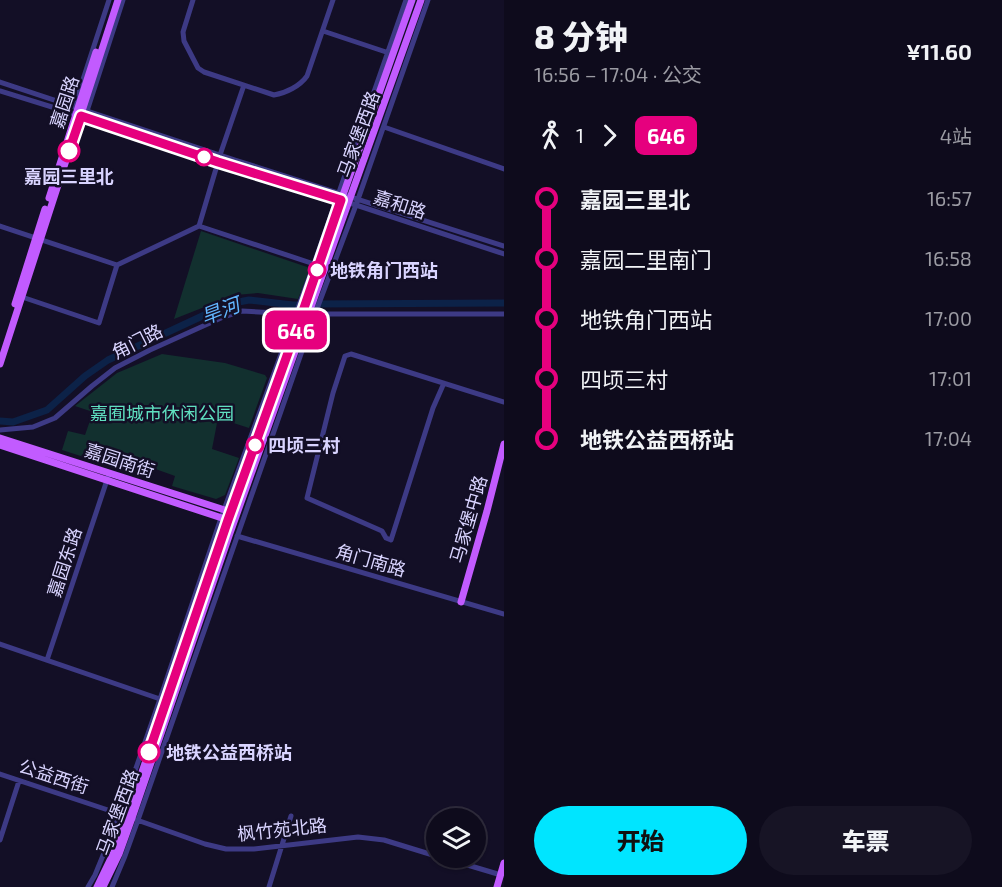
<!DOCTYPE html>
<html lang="zh">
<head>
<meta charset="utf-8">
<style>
	:root { --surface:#0e0b1c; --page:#171425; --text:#f1f3f6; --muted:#9b9ba3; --line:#2e2b3b; --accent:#00e5ff }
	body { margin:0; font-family:"Exo 2","Noto Sans SC",sans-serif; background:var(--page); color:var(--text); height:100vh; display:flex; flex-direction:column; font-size:22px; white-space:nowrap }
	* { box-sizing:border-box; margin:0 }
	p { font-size:20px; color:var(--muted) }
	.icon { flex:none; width:33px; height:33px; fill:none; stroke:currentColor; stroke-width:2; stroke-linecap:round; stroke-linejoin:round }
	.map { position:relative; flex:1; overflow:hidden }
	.panel { display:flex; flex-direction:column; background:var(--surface); width:498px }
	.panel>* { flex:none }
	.badge { padding:0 12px; border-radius:9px; font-size:21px; line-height:39px }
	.controls { position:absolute; left:426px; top:808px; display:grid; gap:12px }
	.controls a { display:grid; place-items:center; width:60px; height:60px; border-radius:50%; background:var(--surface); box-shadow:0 2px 4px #0004,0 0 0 2px var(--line); font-size:30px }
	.map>.badge { position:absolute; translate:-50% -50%; box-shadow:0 0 0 3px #fff }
	.legs { display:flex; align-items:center; gap:9px; height:66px; padding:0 30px; font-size:20px }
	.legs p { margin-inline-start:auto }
	.summary { display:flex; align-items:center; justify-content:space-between; height:102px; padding:0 30px }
	h1 { font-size:33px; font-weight:800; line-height:45px }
	.cta { display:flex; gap:12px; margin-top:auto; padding:12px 30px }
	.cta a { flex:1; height:69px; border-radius:36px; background:var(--accent); color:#111; font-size:24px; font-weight:800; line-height:69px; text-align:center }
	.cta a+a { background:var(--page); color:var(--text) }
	ul { padding:0 30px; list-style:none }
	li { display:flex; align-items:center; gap:21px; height:60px; font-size:22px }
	li i { display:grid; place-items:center; width:9px; height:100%; margin:0 8px; background:currentColor }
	li i::after { content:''; width:15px; height:15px; margin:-8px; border:4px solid; border-radius:50%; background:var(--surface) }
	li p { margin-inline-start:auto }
	li:first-child i { background:linear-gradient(#0000 50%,currentColor 0) }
	li:last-child i { background:linear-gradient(currentColor 50%,#0000 0) }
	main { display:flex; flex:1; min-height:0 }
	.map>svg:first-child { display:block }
	.green { fill:#12302f }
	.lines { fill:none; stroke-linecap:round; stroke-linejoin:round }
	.river { stroke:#0c2248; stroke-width:7 }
	.minor { stroke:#3d3a85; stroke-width:5 }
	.major { stroke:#c25bff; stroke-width:7 }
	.line-1-casing { stroke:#fff; stroke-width:14 }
	.line-1 { stroke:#e6007e; stroke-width:9 }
	.stop-1-dot { fill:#fff; stroke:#e6007e; stroke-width:3 }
	.labels { text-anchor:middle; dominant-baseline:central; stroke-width:5; stroke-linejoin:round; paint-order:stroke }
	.street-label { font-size:18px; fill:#d9d4ff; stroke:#130f26 }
	.stop-label { font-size:18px; font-weight:bold; fill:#d9d4ff; stroke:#130f26; text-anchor:start }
	.park-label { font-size:18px; fill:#5fe0c0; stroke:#130f26 }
	.water-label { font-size:20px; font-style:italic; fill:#62b6ff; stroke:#130f26 }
</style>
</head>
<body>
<main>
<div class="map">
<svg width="504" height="887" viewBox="0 0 504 887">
	<rect width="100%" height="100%" fill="#130f26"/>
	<path class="green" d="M 201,231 L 310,268 L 298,299 L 258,293 L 235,295 L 174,319 Z
		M 162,354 L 225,363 L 265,375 L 267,378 L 249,428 L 218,418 L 212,449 L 239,458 L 225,495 L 216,499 L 172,486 L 175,476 L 150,467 L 146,477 L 62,450 L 68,431 L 85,435 L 93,412 L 75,406 L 117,373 Z"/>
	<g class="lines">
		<path class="river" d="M 314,304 L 504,303
			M 0,421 L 13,422 L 47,410 L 85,376 L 108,360 L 228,304 L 249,300 L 293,305 L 303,305"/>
		<path class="minor" d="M 193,0 L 183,32 L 184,41 L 198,68 L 204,72 L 274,95 C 286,93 300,86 307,76 L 333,0
			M 323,31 L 389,53
			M 0,82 L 235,160 L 504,246
			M 0,91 L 81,116 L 218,162 L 356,205 L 504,254
			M 74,107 L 109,0
			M 84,113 L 87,111 L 123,0
			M 384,127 L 504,169
			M 220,155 L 244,85
			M 0,226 L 117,265 L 199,226 L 314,264
			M 199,226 L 218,162
			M 22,297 L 99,323 L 117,265
			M 313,314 L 504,314
			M 444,383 L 433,408 L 391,540 L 386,538 L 382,531 L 307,498 L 333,393 L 345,356 L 351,354 L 504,402
			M 0,430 L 33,427 L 55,418 L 92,386 L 115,368 L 150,350 L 221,318 L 242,311 L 296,314
			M 237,536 L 504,614
			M 0,644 L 160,699
			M 47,660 L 108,477
			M 0,774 L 123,815
			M 137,820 L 205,844 L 226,849 L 254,849 L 358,837 L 384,840 L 436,856
			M 0,840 L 19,781
			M 444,858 L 501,875
			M 88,887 L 95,875 L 120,814 L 160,699 L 221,518 L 314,264 L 406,0
			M 112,887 L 125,856 L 138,820 L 315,314 L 356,205 L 428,0
			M 269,887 L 291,816"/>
		<path class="major" d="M 49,198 L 96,52
			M 15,304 L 45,209
			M 0,364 L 118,0
			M 0,438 L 231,512
			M 0,445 L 228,520
			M 461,602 L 487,511 L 504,444
			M 97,887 L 114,852 L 127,816 L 228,520 L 412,0
			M 103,887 L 119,854 L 132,818 L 230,533 L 421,0
			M 497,887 L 504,863"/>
	</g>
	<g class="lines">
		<defs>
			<path id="line-1" d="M 69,151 L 81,116 L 218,162 L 341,200 L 303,311 L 228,520 L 149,752"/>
		</defs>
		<use href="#line-1" class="line-1-casing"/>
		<use href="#line-1" class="line-1"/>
	</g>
	<g class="stop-1-dot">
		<circle cx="69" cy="151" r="10"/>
		<circle cx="204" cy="157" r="8"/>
		<circle cx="317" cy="270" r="8"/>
		<circle cx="255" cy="445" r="8"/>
		<circle cx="149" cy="752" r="10"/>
	</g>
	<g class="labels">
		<g class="street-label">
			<text transform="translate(64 102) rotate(-72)">嘉园路</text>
			<text transform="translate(358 134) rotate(-70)">马家堡西路</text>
			<text transform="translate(400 204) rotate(18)">嘉和路</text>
			<text transform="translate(137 341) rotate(-27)">角门路</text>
			<text transform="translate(120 460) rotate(18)">嘉园南街</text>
			<text transform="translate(468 519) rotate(-74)">马家堡中路</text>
			<text transform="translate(371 560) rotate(16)">角门南路</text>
			<text transform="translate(64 562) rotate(-72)">嘉园东路</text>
			<text transform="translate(54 776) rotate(18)">公益西街</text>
			<text transform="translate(117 812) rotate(-70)">马家堡西路</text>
			<text transform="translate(282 829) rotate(-6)">枫竹苑北路</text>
		</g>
		<g class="stop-label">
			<text x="69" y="176" text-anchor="middle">嘉园三里北</text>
			<text x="330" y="270">地铁角门西站</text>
			<text x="268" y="445">四顷三村</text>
			<text x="166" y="752">地铁公益西桥站</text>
		</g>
		<g class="park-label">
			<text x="162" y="413">嘉囿城市休闲公园</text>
		</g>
		<g class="water-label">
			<text transform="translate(220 310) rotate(-21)">旱河</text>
		</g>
	</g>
</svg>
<div class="controls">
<a><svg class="icon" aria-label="layers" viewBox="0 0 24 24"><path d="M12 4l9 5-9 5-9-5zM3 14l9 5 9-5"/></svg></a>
</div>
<b class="badge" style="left:296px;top:330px;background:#e6007e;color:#fff">646</b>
</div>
<section class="panel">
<div class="summary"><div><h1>8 分钟</h1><p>16:56 – 17:04 · 公交</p></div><b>¥11.60</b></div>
<div class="legs"><svg class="icon" aria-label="walk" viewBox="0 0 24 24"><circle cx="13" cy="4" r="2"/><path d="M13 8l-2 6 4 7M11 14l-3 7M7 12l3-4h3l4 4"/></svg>1<svg class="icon" aria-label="forward" viewBox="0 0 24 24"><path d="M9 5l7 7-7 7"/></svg><b class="badge" style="background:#e6007e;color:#fff">646</b><p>4站</p></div>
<ul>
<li><i style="color:#e6007e"></i><b>嘉园三里北</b><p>16:57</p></li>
<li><i style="color:#e6007e"></i><span>嘉园二里南门</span><p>16:58</p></li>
<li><i style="color:#e6007e"></i><span>地铁角门西站</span><p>17:00</p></li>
<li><i style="color:#e6007e"></i><span>四顷三村</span><p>17:01</p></li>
<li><i style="color:#e6007e"></i><b>地铁公益西桥站</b><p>17:04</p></li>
</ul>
<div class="cta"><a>开始</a><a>车票</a></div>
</section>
</main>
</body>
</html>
